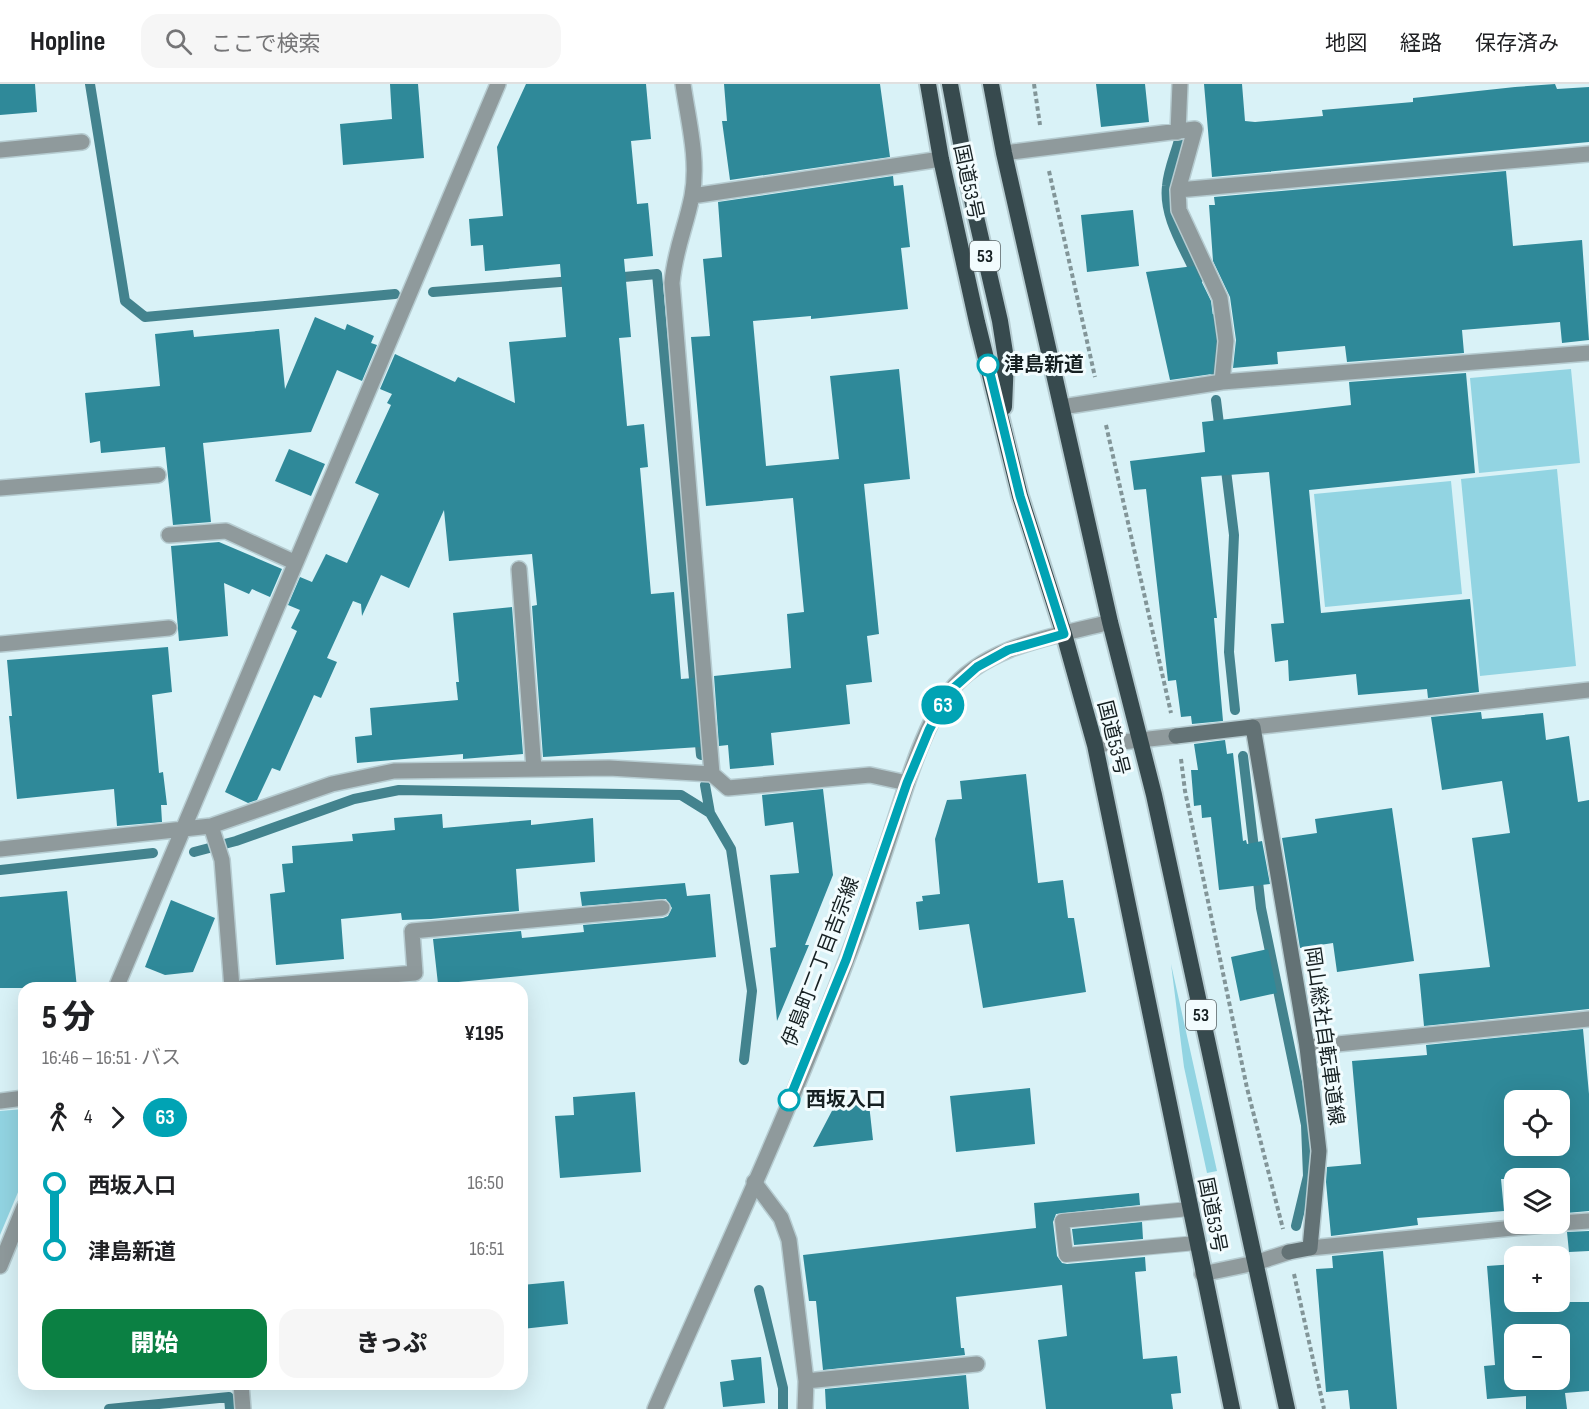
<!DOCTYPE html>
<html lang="ja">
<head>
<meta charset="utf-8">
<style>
	:root { --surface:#fff; --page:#f6f6f6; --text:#202124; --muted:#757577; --line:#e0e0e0; --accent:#0b8043 }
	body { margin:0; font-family:"Sofia Sans Condensed","Noto Sans JP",sans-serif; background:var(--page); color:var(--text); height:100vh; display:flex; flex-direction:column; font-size:22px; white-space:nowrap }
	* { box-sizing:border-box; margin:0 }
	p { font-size:20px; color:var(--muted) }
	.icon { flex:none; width:33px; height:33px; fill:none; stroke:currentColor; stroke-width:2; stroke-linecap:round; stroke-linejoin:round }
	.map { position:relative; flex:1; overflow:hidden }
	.side { position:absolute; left:18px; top:898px; width:510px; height:408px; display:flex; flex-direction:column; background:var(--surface); border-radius:18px; box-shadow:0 6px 24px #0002 }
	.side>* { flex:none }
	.badge { padding:0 12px; border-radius:20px; font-size:21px; line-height:39px }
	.tools { position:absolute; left:1504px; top:1006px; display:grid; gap:12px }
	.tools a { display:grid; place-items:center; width:66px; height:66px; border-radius:12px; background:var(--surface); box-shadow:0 6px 24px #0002; font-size:30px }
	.map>.badge { position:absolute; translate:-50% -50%; box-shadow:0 0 0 3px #fff }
	.legs { display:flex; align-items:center; gap:9px; height:66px; padding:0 24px; font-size:20px }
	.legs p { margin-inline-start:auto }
	.head { display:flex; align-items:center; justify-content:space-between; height:102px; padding:0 24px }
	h1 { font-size:33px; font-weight:800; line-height:45px }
	.button { display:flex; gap:12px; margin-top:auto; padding:12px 24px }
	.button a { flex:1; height:69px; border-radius:18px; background:var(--accent); color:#fff; font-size:24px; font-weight:800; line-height:69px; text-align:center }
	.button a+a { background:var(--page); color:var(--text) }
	ul { padding:0 24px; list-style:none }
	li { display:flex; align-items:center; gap:21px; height:66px; font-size:22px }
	li i { display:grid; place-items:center; width:9px; height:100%; margin:0 8px; background:currentColor }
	li i::after { content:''; width:15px; height:15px; margin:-8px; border:4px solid; border-radius:50%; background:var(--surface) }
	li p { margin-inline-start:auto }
	li:first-child i { background:linear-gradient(#0000 50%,currentColor 0) }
	li:last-child i { background:linear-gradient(currentColor 50%,#0000 0) }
	header { display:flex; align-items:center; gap:36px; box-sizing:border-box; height:84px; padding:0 30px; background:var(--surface); border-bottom:2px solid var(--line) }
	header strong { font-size:28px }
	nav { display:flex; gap:33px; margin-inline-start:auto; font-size:21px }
	.search { width:420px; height:54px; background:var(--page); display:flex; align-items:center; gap:15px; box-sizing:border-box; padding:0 21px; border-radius:18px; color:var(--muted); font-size:22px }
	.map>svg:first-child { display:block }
	.green { fill:#92d4e2 }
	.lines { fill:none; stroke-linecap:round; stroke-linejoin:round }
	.stream { stroke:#43838e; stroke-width:10 }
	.building { fill:#2f8999; fill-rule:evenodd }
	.service-casing { stroke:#b6ccd1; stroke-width:16 }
	.minor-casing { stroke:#b6ccd1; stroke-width:18 }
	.tertiary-casing { stroke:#b6ccd1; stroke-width:18 }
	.secondary-casing { stroke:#b6ccd1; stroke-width:18 }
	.trunk-casing { stroke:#b6ccd1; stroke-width:20 }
	.path { stroke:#829598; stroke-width:4; stroke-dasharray:4.5 3; stroke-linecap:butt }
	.service { stroke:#8f9a9c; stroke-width:14 }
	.minor { stroke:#8f9a9c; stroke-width:15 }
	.tertiary { stroke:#8f9a9c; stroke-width:15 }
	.secondary { stroke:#637275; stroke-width:15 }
	.trunk { stroke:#374a4e; stroke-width:16 }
	.line-1-casing { stroke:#fff; stroke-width:14 }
	.line-1 { stroke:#00a3b4; stroke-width:9 }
	.stop-1-dot { fill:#fff; stroke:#00a3b4; stroke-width:3 }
	.labels { text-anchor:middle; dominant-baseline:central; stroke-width:6; stroke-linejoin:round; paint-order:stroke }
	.shield { fill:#f2fcfe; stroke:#586264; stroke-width:1.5 }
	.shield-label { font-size:18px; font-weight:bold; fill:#162022 }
	.street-label { font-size:20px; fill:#162022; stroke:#f2fcfe }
	.stop-label { font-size:20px; font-weight:bold; fill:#162022; stroke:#f2fcfe; text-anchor:start }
</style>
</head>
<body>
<header>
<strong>Hopline</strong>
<div class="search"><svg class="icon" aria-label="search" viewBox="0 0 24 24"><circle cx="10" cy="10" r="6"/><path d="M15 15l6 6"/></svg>ここで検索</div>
<nav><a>地図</a><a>経路</a><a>保存済み</a></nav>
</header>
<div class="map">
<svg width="1589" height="1325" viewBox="0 0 1589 1325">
	<rect width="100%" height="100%" fill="#d9f2f7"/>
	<path class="green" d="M 1571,285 L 1580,379 L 1479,389 L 1470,294 Z
		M 1557,385 L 1576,582 L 1480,592 L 1461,395 Z
		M 1451,397 L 1462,510 L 1325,523 L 1314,410 Z
		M 1171,880 L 1217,1087 L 1207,1089 L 1184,983 Z
		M 24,1025 L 24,1094 L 0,1151 L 0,1027 Z"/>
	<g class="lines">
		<path class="stream" d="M 90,0 L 125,217 L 145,233 L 395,210
			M 1179,56 C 1175,71 1168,87 1167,102 C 1163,134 1186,166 1198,195
			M 613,194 L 657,190 L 701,671
			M 433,208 L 573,197
			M 1212,235 L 1217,257 L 1213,286
			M 1216,316 L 1220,348
			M 1225,378 L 1234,451 L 1229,568 L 1235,626
			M 1243,672 L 1255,773
			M 705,701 L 710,729
			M 194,768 L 236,757 L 354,715 L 399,706 L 681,711 L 710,729 L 731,765 L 752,907 L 744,976
			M 0,786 L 153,769
			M 1257,789 L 1261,824 L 1306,1041 L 1308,1092 L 1296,1142
			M 759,1206 L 783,1304 L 783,1325
			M 109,1325 L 229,1313 L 230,1325"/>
	</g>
	<path class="building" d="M 0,0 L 35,0 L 37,28 L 0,31 Z
		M 390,0 L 418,0 L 424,74 L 343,81 L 340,40 L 392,35 Z
		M 526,0 L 646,0 L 651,55 L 631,57 L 637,120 L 648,119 L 653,172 L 624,175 L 631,253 L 619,254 L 627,342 L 644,340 L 648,383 L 640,384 L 651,510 L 674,508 L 681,595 L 694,594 L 700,663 L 543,673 L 532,522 L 537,521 L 532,470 L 449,477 L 444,426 L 409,504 L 381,491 L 362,532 L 361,520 L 353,517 L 327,574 L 337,578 L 321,614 L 314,611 L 280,687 L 272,684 L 257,716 L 248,719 L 225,708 L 297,547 L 291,544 L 300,526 L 288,521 L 300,493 L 312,498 L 326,470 L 347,479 L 379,410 L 355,399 L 391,321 L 387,319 L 392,310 L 380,305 L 395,270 L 455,298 L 458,293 L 515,319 L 509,258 L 566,253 L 560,180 L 485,187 L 483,161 L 471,162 L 469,135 L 503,132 L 497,63 Z
		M 724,0 L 880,0 L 890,73 L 730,96 L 722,37 L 727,37 Z
		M 1096,0 L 1145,0 L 1149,38 L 1101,43 Z
		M 1204,0 L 1242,0 L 1245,37 L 1255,38 L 1323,32 L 1322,26 L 1413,18 L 1413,14 L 1515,3 L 1555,0 L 1557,5 L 1589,3 L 1589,58 L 1212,93 Z
		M 1506,87 L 1513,162 L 1582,156 L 1589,256 L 1562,259 L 1560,238 L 1462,246 L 1464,269 L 1347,278 L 1345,262 L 1277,268 L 1278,280 L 1233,284 L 1236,256 L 1230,213 L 1213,177 L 1209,121 L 1215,121 L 1214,113 Z
		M 893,92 L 894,102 L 903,101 L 910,163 L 901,164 L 908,225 L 811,235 L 811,232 L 753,237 L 766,382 L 839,375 L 830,292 L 899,285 L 910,395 L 864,400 L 879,550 L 867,552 L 872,598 L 846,601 L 850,640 L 771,649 L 774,681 L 730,685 L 728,661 L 719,662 L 714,592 L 791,584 L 787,530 L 804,528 L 793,414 L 706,422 L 691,253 L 710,252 L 703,175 L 722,173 L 718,118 Z
		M 1133,126 L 1139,182 L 1087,188 L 1081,131 Z
		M 1194,182 L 1211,217 L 1216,257 L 1213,286 L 1212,290 L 1170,296 L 1146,188 Z
		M 315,233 L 345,246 L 347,240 L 374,252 L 371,259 L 377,261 L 362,297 L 337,286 L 311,348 L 203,359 L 211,438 L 173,441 L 165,363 L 101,369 L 100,357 L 90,359 L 85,309 L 160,302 L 155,250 L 193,246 L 194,253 L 279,245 L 285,305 Z
		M 1466,289 L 1475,389 L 1309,406 L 1321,529 L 1470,515 L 1479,608 L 1428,614 L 1427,605 L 1358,611 L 1356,590 L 1289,597 L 1288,576 L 1275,578 L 1271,540 L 1284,539 L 1269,388 L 1201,393 L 1217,534 L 1214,534 L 1223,637 L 1192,640 L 1191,632 L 1181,633 L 1176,596 L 1168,597 L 1146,405 L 1134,406 L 1130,377 L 1205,368 L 1202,338 L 1351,321 L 1349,298 Z
		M 289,365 L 325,380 L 311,412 L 275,397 Z
		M 219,458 L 282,485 L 270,513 L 252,505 L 249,510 L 224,499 L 228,552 L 179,557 L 171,462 Z
		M 512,523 L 523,670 L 463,675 L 463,670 L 357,679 L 355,653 L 372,651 L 370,624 L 458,616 L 456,598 L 459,598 L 453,529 Z
		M 168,563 L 172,608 L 152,611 L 159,689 L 163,688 L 167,721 L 161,721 L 162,738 L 117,742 L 114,705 L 17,715 L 9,632 L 12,632 L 7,576 Z
		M 1481,628 L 1482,635 L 1543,629 L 1546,656 L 1569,652 L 1578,718 L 1589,716 L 1589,925 L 1424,942 L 1419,890 L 1490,883 L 1472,754 L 1510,749 L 1502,697 L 1442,706 L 1431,633 Z
		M 1225,656 L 1227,670 L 1233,669 L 1243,757 L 1246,756 L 1247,760 L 1262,757 L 1270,800 L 1219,806 L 1211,733 L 1202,734 L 1201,721 L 1194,722 L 1191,686 L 1198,686 L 1194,660 Z
		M 1026,690 L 1038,799 L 1063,796 L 1068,834 L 1074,834 L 1086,908 L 983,924 L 969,840 L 919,846 L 916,818 L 923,817 L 922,812 L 940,810 L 935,755 L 947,716 L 962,715 L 960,697 Z
		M 823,705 L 833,791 L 805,861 L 809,861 L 777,937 L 770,864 L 776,863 L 770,791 L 799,789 L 793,738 L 765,742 L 762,711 Z
		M 1392,724 L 1414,877 L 1337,888 L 1333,859 L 1300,864 L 1282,754 L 1317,749 L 1315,735 Z
		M 442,730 L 443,744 L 531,736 L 531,741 L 593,734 L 595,778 L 516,785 L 519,827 L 431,835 L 402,836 L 401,829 L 341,835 L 344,875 L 276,881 L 270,810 L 285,808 L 282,780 L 293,779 L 292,762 L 353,757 L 352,750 L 395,746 L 394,734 Z
		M 685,799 L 687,812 L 710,810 L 716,873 L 438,900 L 433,855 L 521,847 L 522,854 L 584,848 L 583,841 L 663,834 L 668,832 L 672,824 L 666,815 L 582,822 L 580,808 Z
		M 67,807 L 77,904 L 0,904 L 0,813 Z
		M 171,816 L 215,834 L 193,888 L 165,891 L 145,883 Z
		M 1268,865 L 1277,909 L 1240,917 L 1231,873 Z
		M 1583,945 L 1589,1010 L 1589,1127 L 1566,1129 L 1563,1095 L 1501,1095 L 1504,1127 L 1417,1134 L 1418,1141 L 1331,1152 L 1326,1098 L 1327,1083 L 1361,1080 L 1352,977 L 1427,971 L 1426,961 ZM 1515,1017 L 1560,1017 L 1560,1062 L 1515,1062 Z
		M 1030,1004 L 1035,1060 L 956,1068 L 950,1012 Z
		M 635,1008 L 641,1088 L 560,1094 L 555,1032 L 574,1031 L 573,1013 Z
		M 869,1020 L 873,1056 L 813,1063 L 834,1023 Z
		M 1139,1109 L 1140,1121 L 1056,1130 L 1053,1138 L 1057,1172 L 1062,1179 L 1067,1180 L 1145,1173 L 1146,1187 L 1135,1188 L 1143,1275 L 1177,1272 L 1181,1309 L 1171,1310 L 1173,1325 L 1046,1325 L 1038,1256 L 1067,1252 L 1062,1201 L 956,1213 L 961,1264 L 964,1264 L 965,1271 L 823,1286 L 816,1217 L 809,1217 L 803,1171 L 1036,1144 L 1034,1119 Z
		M 1142,1138 L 1143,1155 L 1074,1161 L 1072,1145 Z
		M 1589,1147 L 1589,1167 L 1569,1168 L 1567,1148 Z
		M 1383,1167 L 1397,1325 L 1350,1325 L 1348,1306 L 1326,1308 L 1316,1185 L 1333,1184 L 1332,1172 Z
		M 1515,1180 L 1515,1218 L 1589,1218 L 1589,1307 L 1565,1309 L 1567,1325 L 1526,1325 L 1526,1312 L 1487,1315 L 1484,1282 L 1495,1281 L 1487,1182 ZM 1515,1251 L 1560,1251 L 1560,1296 L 1515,1296 Z
		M 564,1197 L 568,1240 L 522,1245 L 522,1201 Z
		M 761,1273 L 765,1319 L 723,1323 L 720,1298 L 734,1296 L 731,1276 Z
		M 966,1291 L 969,1325 L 826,1325 L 825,1305 Z"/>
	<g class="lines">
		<defs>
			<path id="service" d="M 1189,1125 L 1062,1137 L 1066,1171 L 1196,1159"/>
			<path id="minor" d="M 683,0 C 688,36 699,76 692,112 C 686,143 675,165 672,199 L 712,690
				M 1178,48 L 1180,0
				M 0,66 L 82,58
				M 1004,69 L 1195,45 L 1178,106 L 1179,126 L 1220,214 L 1226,257 L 1222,298
				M 1178,106 L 1589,70
				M 692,112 L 941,75
				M 1062,323 L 1222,298 L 1589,269
				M 0,404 L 158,391
				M 169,451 L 226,447 L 294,478
				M 519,485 L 534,685
				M 0,560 L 169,544
				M 1253,643 L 1589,606
				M 1095,661 L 1176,652
				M 211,742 L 222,776 L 232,904
				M 0,765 L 211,742 L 332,700 L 394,687 L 609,684 L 712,690 L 728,704 L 870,691 L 907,699
				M 116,904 L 498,0
				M 241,904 L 415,889 L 412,847 L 662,824
				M 1307,963 L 1589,935
				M 0,1017 L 24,1014
				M 754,1098 L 781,1134 L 789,1156 L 806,1297 L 805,1325
				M 1560,1139 L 1589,1137
				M 1310,1164 L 1553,1140
				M 0,1182 L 24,1123
				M 1202,1190 L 1255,1179 L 1289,1168
				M 806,1297 L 977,1280
				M 241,1300 L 243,1325"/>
			<path id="tertiary" d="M 655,1325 C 720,1176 790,1028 847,875 C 863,834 877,791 891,749 C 905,706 923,642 950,607 C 986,561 1057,552 1110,538"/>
			<path id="secondary" d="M 1176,652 L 1253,643 L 1307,963 L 1319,1067 L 1310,1164 L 1289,1168"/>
			<path id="trunk" d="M 928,0 L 941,75 L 977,238 L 1020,412 L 1064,550 L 1095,661 L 1232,1325
				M 950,0 L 970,107 L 1000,237 L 1006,275 L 1004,323
				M 991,0 L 1004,69 L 1110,538 L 1154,711 L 1287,1325"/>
		</defs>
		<use href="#service" class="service-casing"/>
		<use href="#minor" class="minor-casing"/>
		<use href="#tertiary" class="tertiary-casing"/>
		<use href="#secondary" class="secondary-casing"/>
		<use href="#trunk" class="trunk-casing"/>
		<path class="path" d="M 1034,0 L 1040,41
			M 1049,87 L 1095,293
			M 1106,341 L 1171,629
			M 1181,675 L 1185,707 L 1247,1004 L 1283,1145
			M 1294,1190 L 1324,1325"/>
		<use href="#service" class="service"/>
		<use href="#minor" class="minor"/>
		<use href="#tertiary" class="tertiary"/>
		<use href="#secondary" class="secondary"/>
		<use href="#trunk" class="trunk"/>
	</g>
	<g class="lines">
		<defs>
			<path id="line-1" d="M 789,1016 L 846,876 L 907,699 L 929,646 L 950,607 L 977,583 L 1008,566 L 1064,550 L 1020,412 L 988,281"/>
		</defs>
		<use href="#line-1" class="line-1-casing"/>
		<use href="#line-1" class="line-1"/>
	</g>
	<g class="stop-1-dot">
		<circle cx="988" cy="281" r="10"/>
		<circle cx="789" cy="1016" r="10"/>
	</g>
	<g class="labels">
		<g class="shield">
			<rect x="970" y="157" width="30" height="30" rx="4.5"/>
			<rect x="1186" y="916" width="30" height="30" rx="4.5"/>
		</g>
		<g class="shield-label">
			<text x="985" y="172">53</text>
			<text x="1201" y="931">53</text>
		</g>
		<g class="street-label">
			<text transform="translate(968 98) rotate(78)">国道53号</text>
			<text transform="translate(1113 654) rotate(76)">国道53号</text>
			<text transform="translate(821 878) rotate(-69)">伊島町二丁目吉宗線</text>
			<text transform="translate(1324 952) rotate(82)">岡山総社自転車道線</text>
			<text transform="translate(1212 1131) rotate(79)">国道53号</text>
		</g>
		<g class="stop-label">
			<text x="1004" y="281">津島新道</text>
			<text x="806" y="1016">西坂入口</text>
		</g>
	</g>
</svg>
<div class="tools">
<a><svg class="icon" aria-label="locate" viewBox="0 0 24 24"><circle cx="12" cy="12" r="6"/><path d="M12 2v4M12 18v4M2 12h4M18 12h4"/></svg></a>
<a><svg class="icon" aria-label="layers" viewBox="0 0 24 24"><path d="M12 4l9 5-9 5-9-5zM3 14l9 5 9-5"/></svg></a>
<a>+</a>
<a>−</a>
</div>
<b class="badge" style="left:943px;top:621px;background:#00a3b4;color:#fff">63</b>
<section class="side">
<div class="head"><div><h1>5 分</h1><p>16:46 – 16:51 · バス</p></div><b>¥195</b></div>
<div class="legs"><svg class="icon" aria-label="walk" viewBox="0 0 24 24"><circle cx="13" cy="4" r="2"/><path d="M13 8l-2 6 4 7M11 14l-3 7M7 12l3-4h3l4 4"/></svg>4<svg class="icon" aria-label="forward" viewBox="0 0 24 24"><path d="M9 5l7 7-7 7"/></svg><b class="badge" style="background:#00a3b4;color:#fff">63</b></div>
<ul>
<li><i style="color:#00a3b4"></i><b>西坂入口</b><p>16:50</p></li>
<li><i style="color:#00a3b4"></i><b>津島新道</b><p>16:51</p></li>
</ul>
<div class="button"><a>開始</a><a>きっぷ</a></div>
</section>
</div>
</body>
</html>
